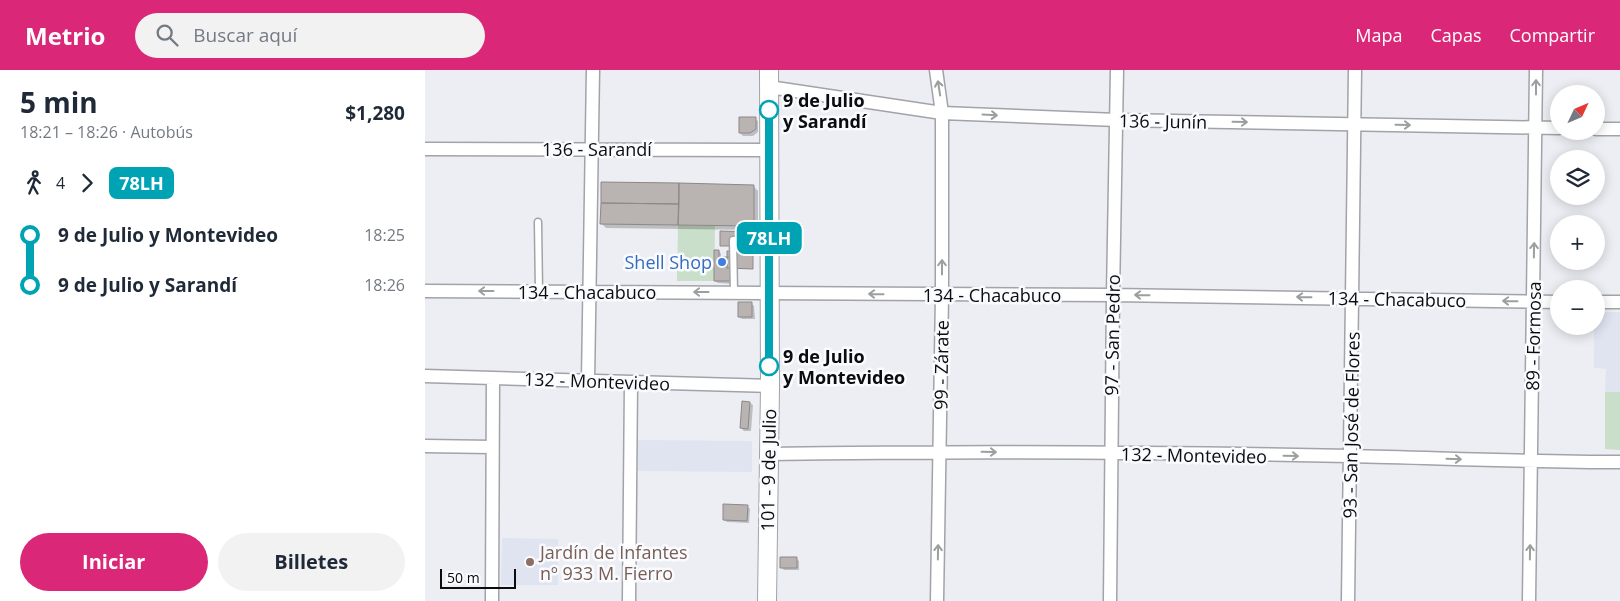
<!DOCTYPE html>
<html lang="es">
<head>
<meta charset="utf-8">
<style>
	:root { --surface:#fff; --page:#f2f2f3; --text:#1f2937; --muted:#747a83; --accent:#db2777 }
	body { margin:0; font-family:"Open Sans",sans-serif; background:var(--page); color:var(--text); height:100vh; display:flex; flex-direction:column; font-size:19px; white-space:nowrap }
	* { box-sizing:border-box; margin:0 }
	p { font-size:16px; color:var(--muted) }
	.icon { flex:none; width:28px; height:28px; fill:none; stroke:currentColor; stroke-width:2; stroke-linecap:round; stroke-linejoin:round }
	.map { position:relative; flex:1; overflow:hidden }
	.panel { display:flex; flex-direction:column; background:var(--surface); width:425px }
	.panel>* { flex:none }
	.badge { padding:0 10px; border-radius:8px; font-size:18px; line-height:32px }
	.needle { width:32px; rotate:46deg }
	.fabs { position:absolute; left:1125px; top:15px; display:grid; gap:10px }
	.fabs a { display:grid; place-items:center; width:55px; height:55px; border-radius:50%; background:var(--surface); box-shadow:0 2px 12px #0003; font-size:25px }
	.scale { position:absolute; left:15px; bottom:12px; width:76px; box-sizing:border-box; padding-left:5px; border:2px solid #0b0c0e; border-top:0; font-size:14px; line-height:18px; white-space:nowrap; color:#0b0c0e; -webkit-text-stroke:4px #fafbff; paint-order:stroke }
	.map>.badge { position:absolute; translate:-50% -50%; box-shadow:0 0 0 2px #fff }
	.legs { display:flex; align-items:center; gap:8px; height:55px; padding:0 20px; font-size:16px }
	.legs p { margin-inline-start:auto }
	.overview { display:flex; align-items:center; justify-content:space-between; height:85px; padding:0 20px }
	h1 { font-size:28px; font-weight:700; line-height:38px }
	.action { display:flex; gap:10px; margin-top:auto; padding:10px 20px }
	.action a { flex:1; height:58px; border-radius:30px; background:var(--accent); color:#fff; font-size:20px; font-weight:700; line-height:58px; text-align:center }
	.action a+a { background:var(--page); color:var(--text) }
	ul { padding:0 20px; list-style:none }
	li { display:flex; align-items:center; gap:18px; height:50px; font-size:19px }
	li i { display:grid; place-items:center; width:8px; height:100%; margin:0 6px; background:currentColor }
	li i::after { content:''; width:12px; height:12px; margin:-6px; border:4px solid; border-radius:50%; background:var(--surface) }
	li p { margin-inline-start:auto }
	li:first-child i { background:linear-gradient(#0000 50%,currentColor 0) }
	li:last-child i { background:linear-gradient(currentColor 50%,#0000 0) }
	header { display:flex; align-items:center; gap:30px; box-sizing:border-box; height:70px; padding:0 25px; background:var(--accent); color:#fff }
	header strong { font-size:24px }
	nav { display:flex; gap:28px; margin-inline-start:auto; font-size:18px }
	.search { width:350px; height:45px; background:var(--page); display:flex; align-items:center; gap:12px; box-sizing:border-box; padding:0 18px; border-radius:28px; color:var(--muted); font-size:19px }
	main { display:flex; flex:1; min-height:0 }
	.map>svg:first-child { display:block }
	.built { fill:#e0e4f0 }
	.green { fill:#c9dfc9 }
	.shadow { fill:#0003 }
	.building { fill:#b9b3b2; stroke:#8e8887 }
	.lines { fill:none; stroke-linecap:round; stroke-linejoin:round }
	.lane-casing { stroke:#a1a3a8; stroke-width:9 }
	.street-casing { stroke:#a1a3a8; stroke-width:15 }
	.secondary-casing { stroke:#a1a3a8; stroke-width:20 }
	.lane { stroke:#fff; stroke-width:6 }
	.street { stroke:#fff; stroke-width:12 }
	.secondary { stroke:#fff; stroke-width:18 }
	.oneway { stroke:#9d9e9f }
	.line-1-casing { stroke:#fff; stroke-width:11 }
	.line-1 { stroke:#00a3b4; stroke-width:8 }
	.stop-1-dot { fill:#fff; stroke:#00a3b4; stroke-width:2.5 }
	.shop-dot { fill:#3f7fe0; stroke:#fafbff; stroke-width:2 }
	.education-dot { fill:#8d6e63; stroke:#fafbff; stroke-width:2 }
	.labels { text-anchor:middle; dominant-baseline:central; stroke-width:5; stroke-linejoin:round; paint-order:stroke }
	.stop-label { font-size:18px; font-weight:bold; fill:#0b0c0e; stroke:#fafbff; text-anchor:start }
	.street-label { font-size:18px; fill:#0b0c0e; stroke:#fafbff }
	.shop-label { font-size:18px; fill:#366cbe; stroke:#fafbff; text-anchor:end }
	.education-label { font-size:18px; fill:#785e54; stroke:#fafbff; text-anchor:start }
</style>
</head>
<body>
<header>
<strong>Metrio</strong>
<div class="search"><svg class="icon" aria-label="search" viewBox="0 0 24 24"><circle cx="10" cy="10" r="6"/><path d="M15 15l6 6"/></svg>Buscar aquí</div>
<nav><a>Mapa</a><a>Capas</a><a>Compartir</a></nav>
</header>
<main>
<section class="panel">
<div class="overview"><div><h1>5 min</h1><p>18:21 – 18:26 · Autobús</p></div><b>$1,280</b></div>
<div class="legs"><svg class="icon" aria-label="walk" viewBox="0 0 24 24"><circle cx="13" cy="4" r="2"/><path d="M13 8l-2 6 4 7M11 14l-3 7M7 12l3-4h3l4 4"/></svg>4<svg class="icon" aria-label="forward" viewBox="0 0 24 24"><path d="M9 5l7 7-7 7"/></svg><b class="badge" style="background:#00a3b4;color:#fff">78LH</b></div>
<ul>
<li><i style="color:#00a3b4"></i><b>9 de Julio y Montevideo</b><p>18:25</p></li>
<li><i style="color:#00a3b4"></i><b>9 de Julio y Sarandí</b><p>18:26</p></li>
</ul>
<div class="action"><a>Iniciar</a><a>Billetes</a></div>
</section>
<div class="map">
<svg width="1195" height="531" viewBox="0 0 1195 531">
	<rect width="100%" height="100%" fill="#eceef3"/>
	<path class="built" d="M 1171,242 L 1195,242 L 1195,322 L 1180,322 L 1181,299 L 1169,298 L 1169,256 L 1171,256 Z
		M 213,370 L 327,371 L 327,402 L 213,401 Z
		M 77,468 L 133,469 L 133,515 L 76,515 Z"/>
	<path class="green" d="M 253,155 L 290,156 L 289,211 L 252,211 Z
		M 1180,322 L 1195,322 L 1195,380 L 1180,379 Z"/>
	<path class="shadow" d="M 330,49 L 333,51 L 333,62 L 328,66 L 318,66 L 315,63 Z
		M 329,117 L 333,121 L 333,160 L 181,158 L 177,154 Z
		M 329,163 L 329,176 L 296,175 Z
		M 294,181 L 296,184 L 296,188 L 305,188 L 327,183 L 328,199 L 308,199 L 308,214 L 293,213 L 290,211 Z
		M 327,234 L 329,236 L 330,249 L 317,249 L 314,247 Z
		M 325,333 L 328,335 L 326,361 L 319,361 L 316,358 Z
		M 322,436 L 325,439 L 324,453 L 302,452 L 299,450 Z
		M 371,488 L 374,491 L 374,500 L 359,500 L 356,497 Z"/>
	<path class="building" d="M 314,47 L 331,47 L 331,59 L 325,63 L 314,63 Z
		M 176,112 L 254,113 L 254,134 L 176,133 Z
		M 254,113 L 329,115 L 329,156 L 253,155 Z
		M 176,133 L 254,134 L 253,155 L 175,154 Z
		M 295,161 L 329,162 L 329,176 L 295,176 Z
		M 289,180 L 294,180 L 294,187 L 306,187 L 306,211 L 289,211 Z
		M 302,181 L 328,182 L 328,199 L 302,198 Z
		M 313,232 L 327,232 L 327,247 L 313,247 Z
		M 317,331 L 325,332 L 323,359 L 315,358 Z
		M 298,434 L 323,435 L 322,451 L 298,450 Z
		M 355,487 L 372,487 L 372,498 L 355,498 Z"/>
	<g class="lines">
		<defs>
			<path id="lane" d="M 113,152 L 114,222
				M 309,222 L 308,170 L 343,170"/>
			<path id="street" d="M 511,0 L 517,43 L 517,225 L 512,531
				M 344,17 L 517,43 L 692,50 L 1134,58
				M 1171,59 L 1195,59
				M 0,79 L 344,80
				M 0,221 L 688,225 L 1134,232
				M 1171,232 L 1195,232
				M 0,306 L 345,316
				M 163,311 L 168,0
				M 0,376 L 67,377
				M 343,384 C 537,381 731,382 925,386 C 1015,388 1105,392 1195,392
				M 67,531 L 68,308
				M 204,531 L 206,312
				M 685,531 L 688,225 L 692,0
				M 923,531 L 930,0
				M 1104,531 L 1111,0"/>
			<path id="secondary" d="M 342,531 L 345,316 L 344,0"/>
		</defs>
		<use href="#lane" class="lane-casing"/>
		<use href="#street" class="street-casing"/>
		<use href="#secondary" class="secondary-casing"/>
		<use href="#lane" class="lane"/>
		<use href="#street" class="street"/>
		<use href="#secondary" class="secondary"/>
	</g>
	<defs><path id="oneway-shaft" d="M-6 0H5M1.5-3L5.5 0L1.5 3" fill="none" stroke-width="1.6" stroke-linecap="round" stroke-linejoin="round" transform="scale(1.25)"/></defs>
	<g class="oneway">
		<use href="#oneway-shaft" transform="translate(1111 17) rotate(-90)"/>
		<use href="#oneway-shaft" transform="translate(514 18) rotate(-99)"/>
		<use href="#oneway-shaft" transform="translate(565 45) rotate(3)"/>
		<use href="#oneway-shaft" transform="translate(815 52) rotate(1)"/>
		<use href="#oneway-shaft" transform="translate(978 55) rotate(1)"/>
		<use href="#oneway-shaft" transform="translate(1109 180) rotate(-89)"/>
		<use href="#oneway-shaft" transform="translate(517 197) rotate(-90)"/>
		<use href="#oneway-shaft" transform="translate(61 221) rotate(-180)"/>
		<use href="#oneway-shaft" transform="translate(276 222) rotate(-180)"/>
		<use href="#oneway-shaft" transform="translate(451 224) rotate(-179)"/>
		<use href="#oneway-shaft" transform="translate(717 225) rotate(-179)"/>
		<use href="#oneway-shaft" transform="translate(879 227) rotate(-179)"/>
		<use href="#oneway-shaft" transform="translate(1085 231) rotate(-179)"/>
		<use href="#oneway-shaft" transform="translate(564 382) rotate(1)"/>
		<use href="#oneway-shaft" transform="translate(866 386) rotate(1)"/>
		<use href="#oneway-shaft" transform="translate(1029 389) rotate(2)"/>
		<use href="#oneway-shaft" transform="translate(513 482) rotate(-89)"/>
		<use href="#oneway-shaft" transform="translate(1105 482) rotate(-89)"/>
	</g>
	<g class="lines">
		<defs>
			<path id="line-1" d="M 344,40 L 344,296"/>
		</defs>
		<use href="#line-1" class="line-1-casing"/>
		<use href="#line-1" class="line-1"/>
	</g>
	<g class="stop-1-dot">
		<circle cx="344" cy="40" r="9"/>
		<circle cx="344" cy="296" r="9"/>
	</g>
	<circle class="shop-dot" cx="297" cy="192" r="5"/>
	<circle class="education-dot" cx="105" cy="492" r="5"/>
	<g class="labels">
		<g class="stop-label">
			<text x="358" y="30">9 de Julio<tspan x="358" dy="21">y Sarandí</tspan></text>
			<text x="358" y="286">9 de Julio<tspan x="358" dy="21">y Montevideo</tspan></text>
		</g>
		<g class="street-label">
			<text transform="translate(738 51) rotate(1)">136 - Junín</text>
			<text x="172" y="79">136 - Sarandí</text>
			<text x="162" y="222">134 - Chacabuco</text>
			<text x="567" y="225">134 - Chacabuco</text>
			<text transform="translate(972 229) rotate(1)">134 - Chacabuco</text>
			<text transform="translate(687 265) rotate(-89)">97 - San Pedro</text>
			<text transform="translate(1108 266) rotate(-89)">89 - Formosa</text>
			<text transform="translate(516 295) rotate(-89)">99 - Zárate</text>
			<text transform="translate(172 311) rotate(2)">132 - Montevideo</text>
			<text transform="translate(926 355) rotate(-89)">93 - San José de Flores</text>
			<text transform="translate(769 385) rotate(1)">132 - Montevideo</text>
			<text transform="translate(343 400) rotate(-89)">101 - 9 de Julio</text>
		</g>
		<g class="shop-label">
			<text x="287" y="192">Shell Shop</text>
		</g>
		<g class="education-label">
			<text x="115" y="482">Jardín de Infantes<tspan x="115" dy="21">nº 933 M. Fierro</tspan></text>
		</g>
	</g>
</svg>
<div class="fabs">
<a><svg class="needle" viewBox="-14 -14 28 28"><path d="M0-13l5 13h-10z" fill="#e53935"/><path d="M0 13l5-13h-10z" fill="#747a83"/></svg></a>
<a><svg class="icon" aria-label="layers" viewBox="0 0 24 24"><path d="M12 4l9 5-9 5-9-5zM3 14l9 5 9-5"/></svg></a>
<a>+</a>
<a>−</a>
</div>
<div class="scale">50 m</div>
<b class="badge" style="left:344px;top:168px;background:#00a3b4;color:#fff">78LH</b>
</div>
</main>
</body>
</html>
